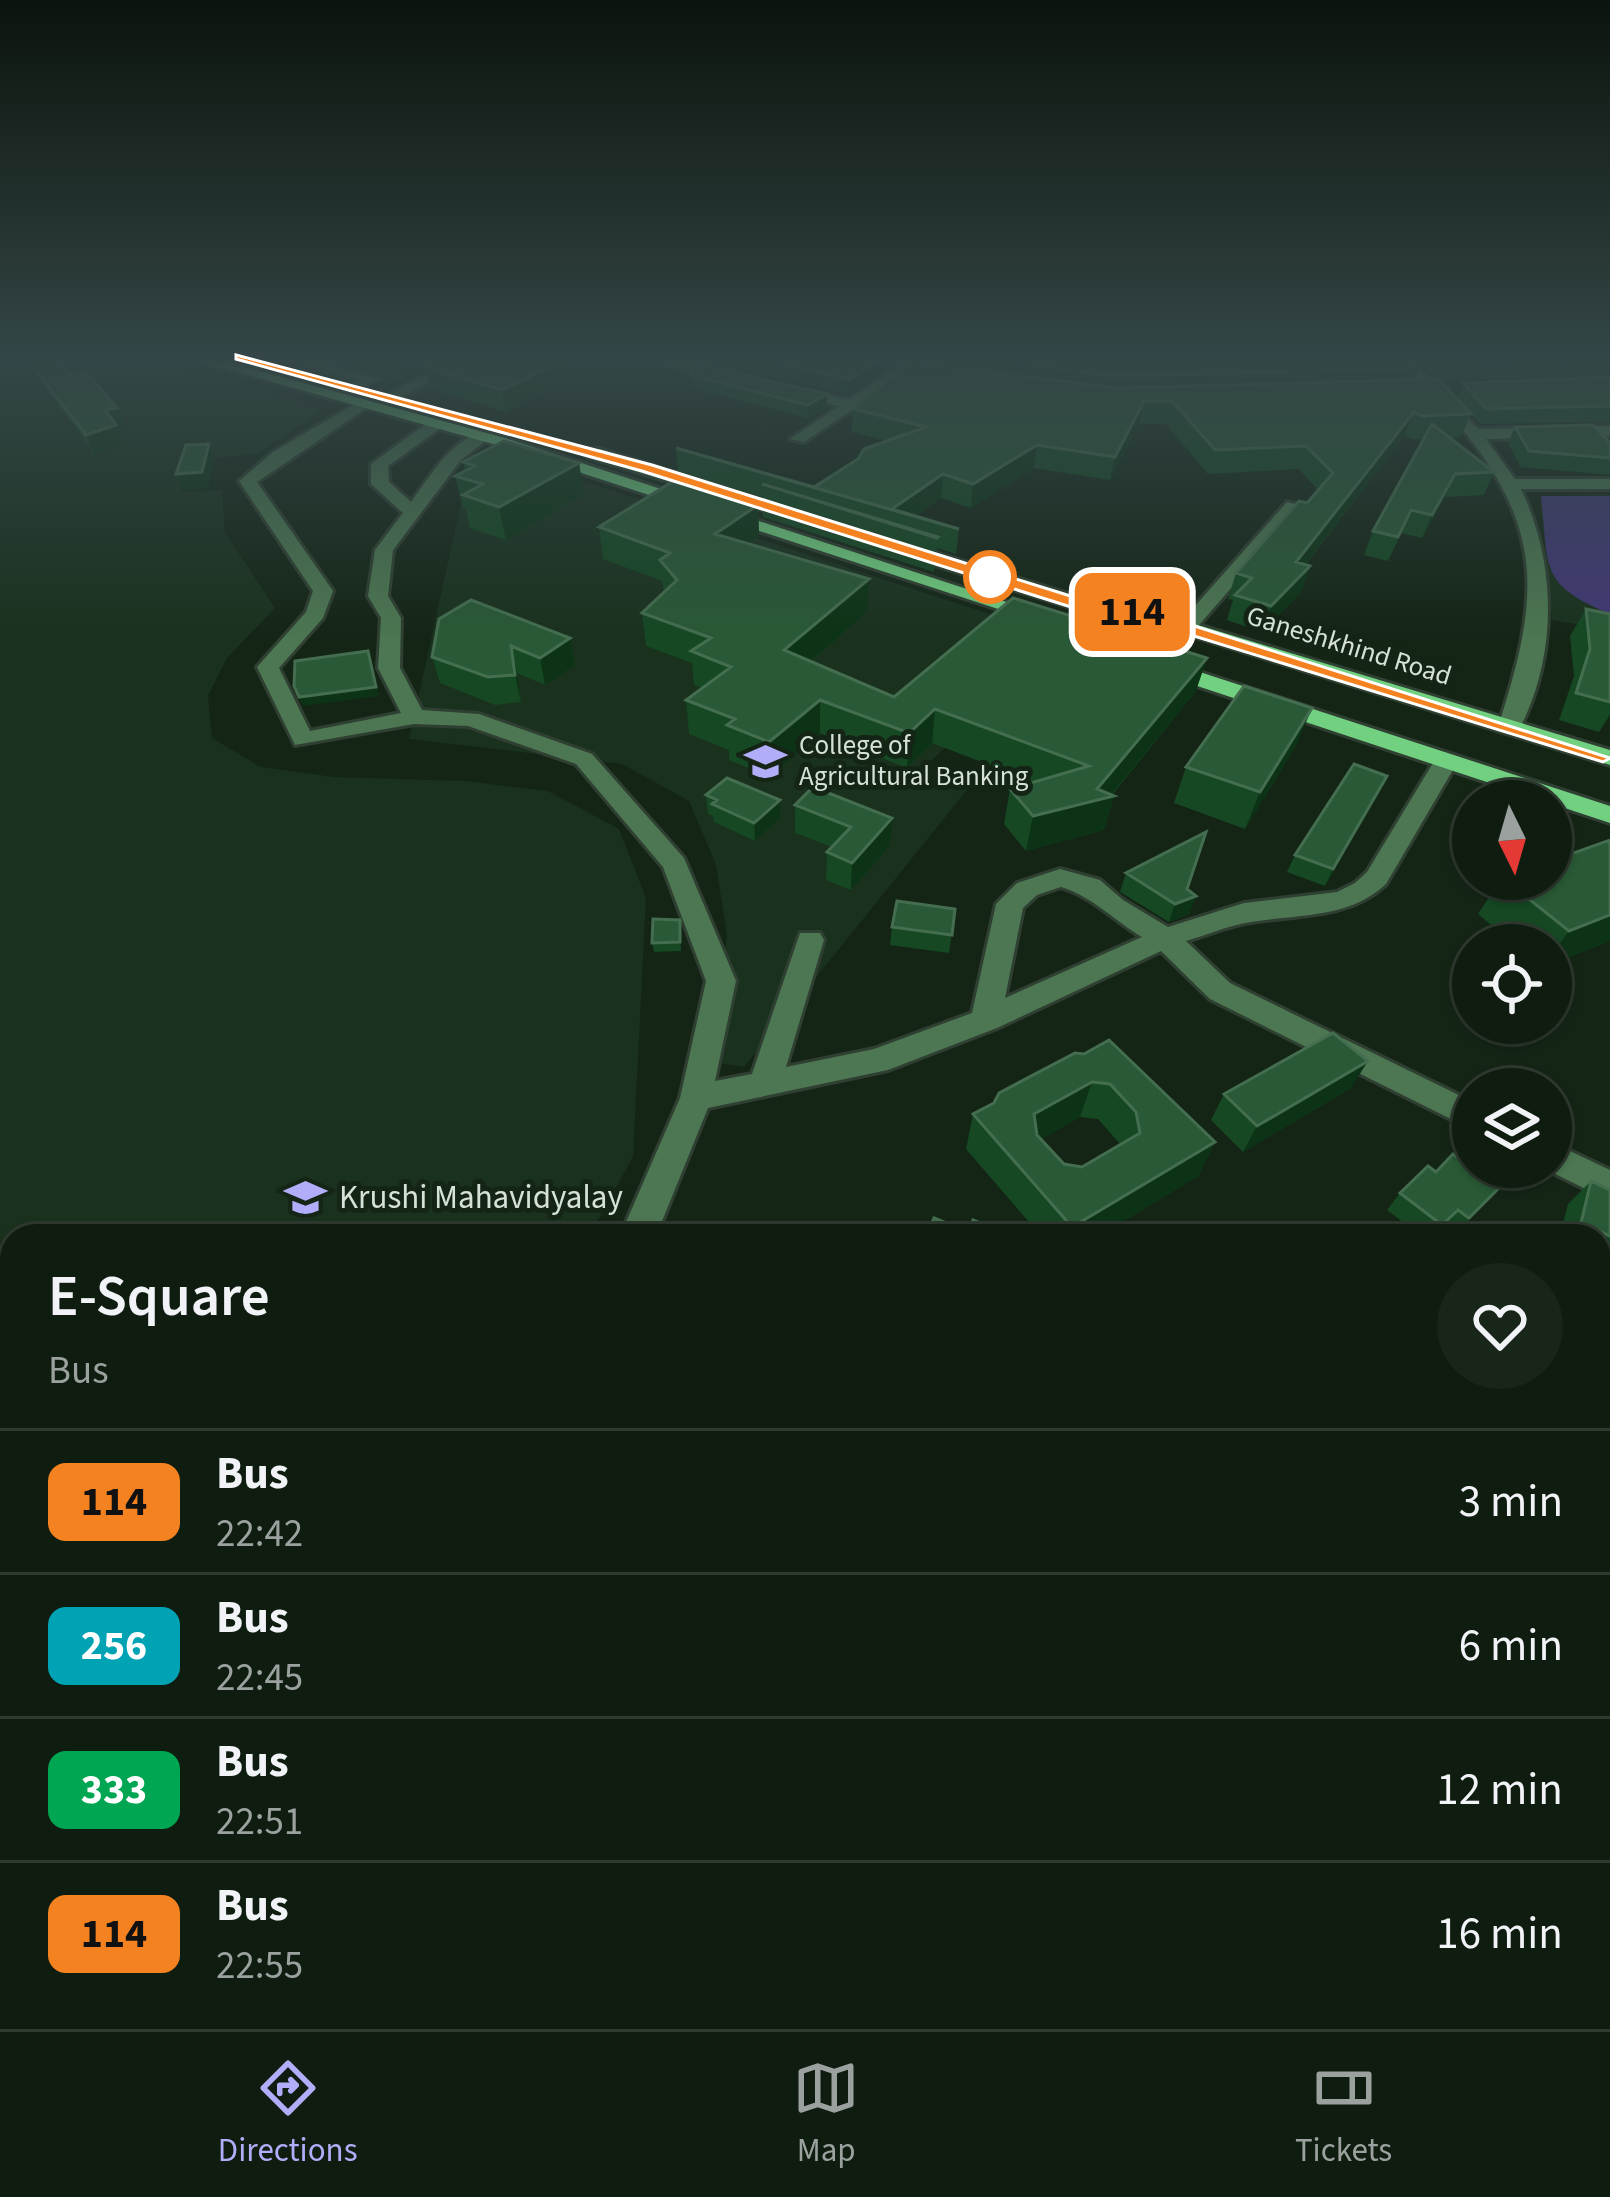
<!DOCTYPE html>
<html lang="en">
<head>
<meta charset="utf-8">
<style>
	:root { --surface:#0f1c10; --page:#182519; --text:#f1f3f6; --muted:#9ba19f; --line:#2f3a30; --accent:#b2adf9 }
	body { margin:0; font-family:"Source Sans 3",sans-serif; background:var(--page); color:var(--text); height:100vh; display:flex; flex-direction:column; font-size:45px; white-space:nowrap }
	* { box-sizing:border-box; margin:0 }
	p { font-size:39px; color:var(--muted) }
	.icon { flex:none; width:66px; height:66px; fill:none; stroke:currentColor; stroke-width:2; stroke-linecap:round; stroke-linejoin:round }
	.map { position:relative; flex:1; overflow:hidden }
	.sheet { position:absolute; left:0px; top:1224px; width:1611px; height:807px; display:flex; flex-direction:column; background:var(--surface); border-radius:36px 36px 0 0; box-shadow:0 3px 9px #0004,0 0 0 3px var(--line) }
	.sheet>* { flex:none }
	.badge { padding:0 24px; border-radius:18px; font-size:42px; line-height:78px }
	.needle { width:78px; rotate:175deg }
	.tools { position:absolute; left:1452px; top:780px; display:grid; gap:24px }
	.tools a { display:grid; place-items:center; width:120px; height:120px; border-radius:50%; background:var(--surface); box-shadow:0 3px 9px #0004,0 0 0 3px var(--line); font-size:60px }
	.map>.badge { position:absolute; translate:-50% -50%; box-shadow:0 0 0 6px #fff }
	.round { display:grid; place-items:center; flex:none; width:126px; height:126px; border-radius:63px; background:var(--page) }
	.head { display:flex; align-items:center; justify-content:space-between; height:204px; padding:0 48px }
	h1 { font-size:57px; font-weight:600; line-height:90px }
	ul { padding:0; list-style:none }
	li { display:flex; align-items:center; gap:36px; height:144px; padding:0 48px; border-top:3px solid var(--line) }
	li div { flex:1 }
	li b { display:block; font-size:45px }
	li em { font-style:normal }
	li .badge { min-width:132px; font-weight:700; text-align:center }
	.tabs { display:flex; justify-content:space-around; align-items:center; height:168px; border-top:3px solid var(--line); background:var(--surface); font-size:33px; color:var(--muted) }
	.tabs a { display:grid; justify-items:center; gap:6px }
	.tabs .current { color:var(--accent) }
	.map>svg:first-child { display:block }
	.built { fill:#1a311e }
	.green { fill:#413875 }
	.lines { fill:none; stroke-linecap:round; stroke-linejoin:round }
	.minor-casing { stroke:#2f3f31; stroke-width:6 }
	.major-casing { stroke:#2f3f31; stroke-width:6 }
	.minor { fill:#4c7752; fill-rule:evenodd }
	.major { fill:#72d081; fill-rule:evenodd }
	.wall { fill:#154823; fill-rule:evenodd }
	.shaded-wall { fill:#0c3315 }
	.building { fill:#295936; stroke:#446e4f; stroke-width:3; fill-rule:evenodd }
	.line { fill:#f58220; stroke:#fff; stroke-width:3 }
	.stop-dot { fill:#fff; stroke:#f58220; stroke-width:6 }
	.labels { text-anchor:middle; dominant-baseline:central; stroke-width:10; stroke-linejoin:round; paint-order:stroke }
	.far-street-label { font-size:27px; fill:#d6e1d7; stroke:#142516 }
	.far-poi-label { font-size:27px; fill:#d6e1d7; stroke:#142516; text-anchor:start }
	.poi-label { font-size:33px; fill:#d6e1d7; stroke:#142516; text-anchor:start }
</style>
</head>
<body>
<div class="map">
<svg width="1610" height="2029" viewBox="0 0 1610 2029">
	<rect width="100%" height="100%" fill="#142516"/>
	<path class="built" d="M 0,357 L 136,357 L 322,410 L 259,453 L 191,461 L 181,492 L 222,490 L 225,533 L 275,608 L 227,658 L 208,696 L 212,738 L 261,767 L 334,777 L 465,781 L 548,791 L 619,829 L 646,898 L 633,1157 L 589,1236 L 12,1236 L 12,2019 L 50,2019 L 42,2029 L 0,2029 Z
		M 493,452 L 1060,637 L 930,762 L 975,780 L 744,1067 L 712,1062 L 727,935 L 716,865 L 689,801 L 622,764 L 409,739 L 470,463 Z
		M 1610,495 L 1610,630 L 1552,620 L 1540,496 Z"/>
	<path class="green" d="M 1541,496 L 1610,496 L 1610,614 C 1538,584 1549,567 1541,496 Z
		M 778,2019 L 1156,2019 L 1154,2029 L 779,2029 Z"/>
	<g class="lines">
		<defs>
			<path id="minor" d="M 277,357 L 302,357 L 380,379 L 354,391 L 347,387 L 358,380 Z
				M 461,357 L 480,357 L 395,400 L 382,397 Z
				M 662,357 L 735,372 L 742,376 L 735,380 L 662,363 Z
				M 914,357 L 931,357 L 804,442 L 790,439 L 839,406 L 783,392 L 783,386 L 849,399 Z
				M 1393,357 L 1408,357 L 1478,429 L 1610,426 L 1610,436 L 1486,439 L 1515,479 L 1610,479 L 1610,489 L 1521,489 C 1557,565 1558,656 1518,732 L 1510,734 L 1498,727 C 1538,602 1548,531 1458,424 C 1438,400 1414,380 1393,357 Z
				M 363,399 L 371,404 L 368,407 L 257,482 L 333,591 L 323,618 L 279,668 L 310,731 L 401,713 L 378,668 L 381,618 L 368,596 L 375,550 L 403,513 L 371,484 L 371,464 L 430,421 L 442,421 L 442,427 L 388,466 L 389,482 L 411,502 C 429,478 455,432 488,433 L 488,439 L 461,460 L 393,550 L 388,596 L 401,618 L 400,668 L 422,710 L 479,714 L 592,754 L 684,858 L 736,981 L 715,1081 L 752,1074 L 800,933 L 820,933 L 824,940 L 786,1067 L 874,1049 L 972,1013 L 996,904 L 1017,883 L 1060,869 L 1100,880 L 1123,900 L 1168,927 L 1244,903 L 1337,892 L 1355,883 L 1367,872 L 1433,763 L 1445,756 L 1457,763 L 1386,884 C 1349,919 1298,914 1251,922 C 1229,925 1207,935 1186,941 L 1230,983 L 1473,1102 L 1473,1130 L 1210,999 L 1161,951 L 997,1028 L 888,1070 L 708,1108 L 656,1236 L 620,1236 L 680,1098 L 706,981 L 663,867 L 576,764 L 468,726 L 414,724 L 295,745 L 257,667 L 306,612 L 313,591 L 239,481 L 273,452 ZM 1061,887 C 1090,895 1115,921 1142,937 L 1005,998 L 1023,908 L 1037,895 Z
				M 1287,502 L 1302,506 L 1193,632 L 1179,632 L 1179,624 Z
				M 1551,1142 L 1610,1170 L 1610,1201 L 1541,1167 L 1551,1167 Z
				M 1599,1704 L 1610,1709 L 1610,1757 L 1599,1752 Z
				M 179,2019 L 237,2019 L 233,2029 L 175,2029 Z
				M 706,2019 L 760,2019 L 761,2029 L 707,2029 Z
				M 1180,2019 L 1234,2019 L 1232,2029 L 1178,2029 Z"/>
			<path id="major" d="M 184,357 L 208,357 L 505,438 L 1049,616 L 1032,620 L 493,444 Z
				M 588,449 L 600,449 L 809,515 L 794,519 L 588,457 Z
				M 897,541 L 1081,598 L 1165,615 L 1610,750 L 1610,765 L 1154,624 L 1070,607 L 890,551 L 888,547 Z
				M 1166,661 L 1610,806 L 1610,823 L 1158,673 L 1155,668 Z"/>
		</defs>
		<use href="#minor" class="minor-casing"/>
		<use href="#major" class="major-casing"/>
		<use href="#minor" class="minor"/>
		<use href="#major" class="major"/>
	</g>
	<path class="wall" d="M 22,357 L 54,357 L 70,375 L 117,408 L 125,426 L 117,428 L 125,444 L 95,454 Z
		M 319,357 L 618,357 L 506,412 L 430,388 L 425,370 L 404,381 Z
		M 710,357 L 905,357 L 849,394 L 710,363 Z
		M 930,357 L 1408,357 L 1419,368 L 1415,380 L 1439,379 L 1413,357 L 1610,357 L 1610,376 L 1440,380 L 1471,414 L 1461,437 L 1450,438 L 1494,472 L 1484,495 L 1445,497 L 1422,538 L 1401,533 L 1388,561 L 1364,555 L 1373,531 L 1424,439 L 1412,439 L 1405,435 L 1305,565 L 1310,566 L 1301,592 L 1262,632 L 1227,620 L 1233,600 L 1228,599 L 1236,573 L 1318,490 L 1299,469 L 1208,474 L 1166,424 L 1139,424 L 1110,480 L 1034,468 L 971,508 L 941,498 L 915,516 L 959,529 L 956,554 L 937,548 L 934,572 L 763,517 L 762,497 L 678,472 L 676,448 L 814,487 L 887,441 L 852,432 L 853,409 L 929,364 Z
		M 691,375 L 827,394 L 827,408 L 808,418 L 692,388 Z
		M 1610,377 L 1610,422 L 1480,424 L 1457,398 L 1463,383 Z
		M 1515,427 L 1610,443 L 1610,475 L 1521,467 L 1508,443 Z
		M 463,462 L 579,463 L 584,495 L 506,540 L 470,528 L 466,509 L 463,508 L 455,476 L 465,471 Z
		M 758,505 L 759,536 L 748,544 L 867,612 L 810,662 L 894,697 L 1196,691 L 1112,795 L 1114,796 L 1104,830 L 1026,851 L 1004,824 L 1010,789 L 1034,782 L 932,743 L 907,768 L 820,733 L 770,777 L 729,760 L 729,750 L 689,734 L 686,700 L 702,688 L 694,685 L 692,663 L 646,646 L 642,613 L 664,593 L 662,581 L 603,559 L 599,527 Z
		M 1586,609 L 1610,614 L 1610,715 L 1599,732 L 1559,720 L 1574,676 L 1570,636 Z
		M 570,638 L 575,665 L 545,685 L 517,673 L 521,702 L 495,705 L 440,683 L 432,657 Z
		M 1297,744 L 1245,829 L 1174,803 L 1186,767 Z
		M 1387,776 L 1325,886 L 1287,872 L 1295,855 Z
		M 813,787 L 890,845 L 851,890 L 826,880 L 827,852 L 832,847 L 795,833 L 795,805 Z
		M 706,795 L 780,818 L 755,841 L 714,822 L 713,816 L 708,814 Z
		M 1610,840 L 1610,941 L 1551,964 L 1551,945 L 1515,945 L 1478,914 L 1501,879 L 1551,879 Z
		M 1126,873 L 1196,896 L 1189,914 L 1169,922 L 1120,892 Z
		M 955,909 L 949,953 L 890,945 L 892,927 Z
		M 680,920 L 681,951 L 654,952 L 652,943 Z
		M 1084,1054 L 1215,1142 L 1198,1176 L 1099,1236 L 1041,1236 L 966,1149 L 973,1114 ZM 1080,1117 L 1098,1119 L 1121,1145 L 1082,1167 L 1064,1164 L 1041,1139 Z
		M 1351,1088 L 1243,1152 L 1211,1120 L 1224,1094 Z
		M 1436,1172 L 1500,1187 L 1455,1235 L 1443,1226 L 1434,1236 L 1421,1236 L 1387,1210 L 1400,1193 Z
		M 1591,1181 L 1610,1190 L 1610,1269 L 1599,1264 L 1599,1236 L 1560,1236 L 1568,1204 Z
		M 1599,1294 L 1610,1300 L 1610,1391 L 1599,1384 Z
		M 1599,1517 L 1610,1521 L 1610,1663 L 1599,1658 Z"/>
	<path class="shaded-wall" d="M 405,357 L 453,357 L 424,367 L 425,370 L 404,381 L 398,360 Z
		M 572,357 L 618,357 L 506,412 L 502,390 Z
		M 884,357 L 905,357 L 849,394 L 850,379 Z
		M 827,394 L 827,408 L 808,418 L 808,405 Z
		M 1144,401 L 1139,424 L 1110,480 L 1115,457 Z
		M 117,408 L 125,426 L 117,428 L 125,444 L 95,454 L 86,435 L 105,410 Z
		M 1414,412 L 1405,435 L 1287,587 L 1296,562 Z
		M 209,444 L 215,460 L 208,488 L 183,491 L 176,474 Z
		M 1037,445 L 1034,468 L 971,508 L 973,484 Z
		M 579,463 L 584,495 L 506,540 L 499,507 Z
		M 943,474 L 941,498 L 915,516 L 891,510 Z
		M 1455,474 L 1445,497 L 1422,538 L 1432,515 Z
		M 758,505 L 759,536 L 717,566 L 715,534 Z
		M 1310,566 L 1301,592 L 1262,632 L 1271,606 Z
		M 869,579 L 867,612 L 784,684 L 784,650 Z
		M 570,638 L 575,665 L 545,685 L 540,658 Z
		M 511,646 L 517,673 L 521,702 L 515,675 Z
		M 368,651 L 379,696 L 303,706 L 299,697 Z
		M 1207,658 L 1196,691 L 1110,796 L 1114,796 L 1104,830 L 1026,851 L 1033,816 L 1097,789 Z
		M 820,700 L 820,733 L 770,777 L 769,742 Z
		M 1312,708 L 1297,744 L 1245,829 L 1260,792 Z
		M 935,709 L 932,743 L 907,768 L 909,733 Z
		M 1387,776 L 1379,793 L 1325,886 L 1333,869 Z
		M 780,800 L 780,818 L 755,841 L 754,823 Z
		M 892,818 L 890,845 L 851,890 L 852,863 Z
		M 1196,896 L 1189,914 L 1169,922 L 1175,904 Z
		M 1610,915 L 1610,941 L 1551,964 L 1551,955 L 1569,931 Z
		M 1368,1061 L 1351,1088 L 1243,1152 L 1257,1126 Z
		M 1092,1082 L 1080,1117 L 1025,1149 L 1034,1114 Z
		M 1215,1142 L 1198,1176 L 1099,1236 L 1069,1236 L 1072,1227 Z
		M 543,2019 L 559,2019 L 555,2029 L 540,2029 Z"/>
	<path class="building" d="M 25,357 L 54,357 L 70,375 L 86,372 L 117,408 L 105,410 L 116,425 L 86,435 Z
		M 443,357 L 572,357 L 502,390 L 424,367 Z
		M 747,357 L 884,357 L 850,379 Z
		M 967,357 L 1408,357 L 1419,368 L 1116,376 Z
		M 1436,357 L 1610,357 L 1610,361 L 1446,365 Z
		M 911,362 L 1118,388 L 1439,379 L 1471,414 L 1421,416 L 1414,412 L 1296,562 L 1310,566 L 1271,606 L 1235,595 L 1252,578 L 1236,573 L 1299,501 L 1307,503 L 1333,473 L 1306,446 L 1215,450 L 1172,401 L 1144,401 L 1115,457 L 1037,445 L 973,484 L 943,474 L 892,509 L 959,529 L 676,448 L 814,487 L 858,459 L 864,449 L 926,427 L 853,409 Z
		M 697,364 L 827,394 L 808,405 L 691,375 Z
		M 1610,377 L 1610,406 L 1487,409 L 1463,383 Z
		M 1432,424 L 1494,472 L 1455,474 L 1432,515 L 1411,510 L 1398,537 L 1373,531 Z
		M 1593,425 L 1610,443 L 1610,458 L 1529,451 L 1515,427 Z
		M 504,441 L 579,463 L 499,507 L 463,495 L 483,484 L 455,476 L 475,466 L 463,462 Z
		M 209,444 L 202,472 L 176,474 L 186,445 Z
		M 677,479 L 758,505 L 715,534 L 869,579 L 784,650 L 894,697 L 1013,598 L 1207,658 L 1097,789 L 1114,796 L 1033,816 L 1010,789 L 1089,766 L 935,709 L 909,733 L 820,700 L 769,742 L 727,725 L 735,719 L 686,700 L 731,667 L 691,651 L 711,638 L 642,613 L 677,580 L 660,560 L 670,553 L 599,527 Z
		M 762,484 L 938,537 L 937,538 Z
		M 471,600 L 570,638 L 540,658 L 511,646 L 515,675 L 488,677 L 432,657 L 439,619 Z
		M 1586,609 L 1610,614 L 1610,702 L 1576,693 L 1590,649 Z
		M 368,651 L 376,687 L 299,697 L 294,686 L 295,661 Z
		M 1244,686 L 1312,708 L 1260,792 L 1186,767 Z
		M 1354,764 L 1387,776 L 1333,869 L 1295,855 Z
		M 727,778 L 780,800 L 754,823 L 712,804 L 717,800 L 706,795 Z
		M 813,787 L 892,818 L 852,863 L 827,852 L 851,827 L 795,805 Z
		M 1206,832 L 1187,889 L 1196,896 L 1175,904 L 1126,873 Z
		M 1610,840 L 1610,915 L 1569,931 L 1504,879 L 1551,879 L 1551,861 Z
		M 897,901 L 955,909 L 952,935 L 892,927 Z
		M 653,919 L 680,920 L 680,942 L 652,943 Z
		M 1333,1033 L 1368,1061 L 1257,1126 L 1224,1094 Z
		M 1109,1040 L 1215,1142 L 1072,1227 L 973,1114 L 994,1103 L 999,1093 L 1075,1053 L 1084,1054 ZM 1092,1082 L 1110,1084 L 1136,1112 L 1140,1133 L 1082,1167 L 1064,1164 L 1037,1135 L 1034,1114 Z
		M 1453,1154 L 1500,1187 L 1469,1218 L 1458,1210 L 1442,1225 L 1400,1193 L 1428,1166 L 1436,1172 Z
		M 1591,1181 L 1610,1190 L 1610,1236 L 1581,1223 Z
		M 934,1218 L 968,1232 L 973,1220 L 1012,1236 L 926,1236 Z
		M 1133,1225 L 1164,1236 L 1130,1236 Z
		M 1599,1294 L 1610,1300 L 1610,1364 L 1599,1358 Z
		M 1599,1517 L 1610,1521 L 1610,1634 L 1599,1629 Z
		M 497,2019 L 543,2019 L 540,2029 L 516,2029 Z"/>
	<linearGradient id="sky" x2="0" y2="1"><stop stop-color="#0b140c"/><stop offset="0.56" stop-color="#344647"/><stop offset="1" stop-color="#344647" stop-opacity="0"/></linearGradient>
	<rect width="1610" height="641" fill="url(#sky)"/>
	<path class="line" d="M 236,355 L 652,465 L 1080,599 L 1163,616 L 1610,758 L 1603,762 L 1155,624 L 1071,607 L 642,471 L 236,359 Z"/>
	<defs>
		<symbol id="university-bare" viewBox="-9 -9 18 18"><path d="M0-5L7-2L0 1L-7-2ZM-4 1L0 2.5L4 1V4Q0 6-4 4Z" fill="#b2adf9" stroke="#142516" stroke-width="2.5" paint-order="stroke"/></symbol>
	</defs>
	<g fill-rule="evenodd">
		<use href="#university-bare" x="736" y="732" width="59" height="59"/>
		<use href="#university-bare" x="276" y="1168" width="59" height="59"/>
	</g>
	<circle class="stop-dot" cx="990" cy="577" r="24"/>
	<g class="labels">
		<g class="far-street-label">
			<text transform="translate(1349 646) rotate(17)">Ganeshkhind Road</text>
		</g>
		<g class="far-poi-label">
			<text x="799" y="745">College of<tspan x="799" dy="31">Agricultural Banking</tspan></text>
		</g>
		<g class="poi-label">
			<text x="339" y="1197">Krushi Mahavidyalay</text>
		</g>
	</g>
</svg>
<div class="tools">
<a><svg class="needle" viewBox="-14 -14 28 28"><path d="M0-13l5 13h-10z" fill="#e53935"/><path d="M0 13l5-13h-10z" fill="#9ba19f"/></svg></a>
<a><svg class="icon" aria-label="locate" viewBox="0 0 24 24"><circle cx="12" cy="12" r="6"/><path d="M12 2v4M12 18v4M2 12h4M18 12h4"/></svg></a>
<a><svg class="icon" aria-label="layers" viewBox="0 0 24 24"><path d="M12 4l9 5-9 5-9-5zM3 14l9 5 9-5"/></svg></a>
</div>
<b class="badge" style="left:1132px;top:612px;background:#f58220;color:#111">114</b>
<section class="sheet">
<div class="head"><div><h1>E-Square</h1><p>Bus</p></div><a class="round"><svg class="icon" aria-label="heart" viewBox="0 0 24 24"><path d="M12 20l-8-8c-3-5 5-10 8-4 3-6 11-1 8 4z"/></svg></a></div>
<ul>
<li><span class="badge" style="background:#f58220;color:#111">114</span><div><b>Bus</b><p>22:42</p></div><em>3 min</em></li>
<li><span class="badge" style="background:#00a3b4;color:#fff">256</span><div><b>Bus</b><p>22:45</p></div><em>6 min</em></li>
<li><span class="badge" style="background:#00a651;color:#fff">333</span><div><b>Bus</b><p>22:51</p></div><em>12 min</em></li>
<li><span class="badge" style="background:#f58220;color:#111">114</span><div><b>Bus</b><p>22:55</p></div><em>16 min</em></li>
</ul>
</section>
</div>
<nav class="tabs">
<a class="current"><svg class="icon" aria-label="directions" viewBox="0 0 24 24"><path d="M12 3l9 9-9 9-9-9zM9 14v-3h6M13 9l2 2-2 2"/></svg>Directions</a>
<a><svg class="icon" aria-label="map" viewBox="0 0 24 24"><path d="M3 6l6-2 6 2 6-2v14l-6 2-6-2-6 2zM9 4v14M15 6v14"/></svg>Map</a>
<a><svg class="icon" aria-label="tickets" viewBox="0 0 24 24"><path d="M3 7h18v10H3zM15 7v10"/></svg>Tickets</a>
</nav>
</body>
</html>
